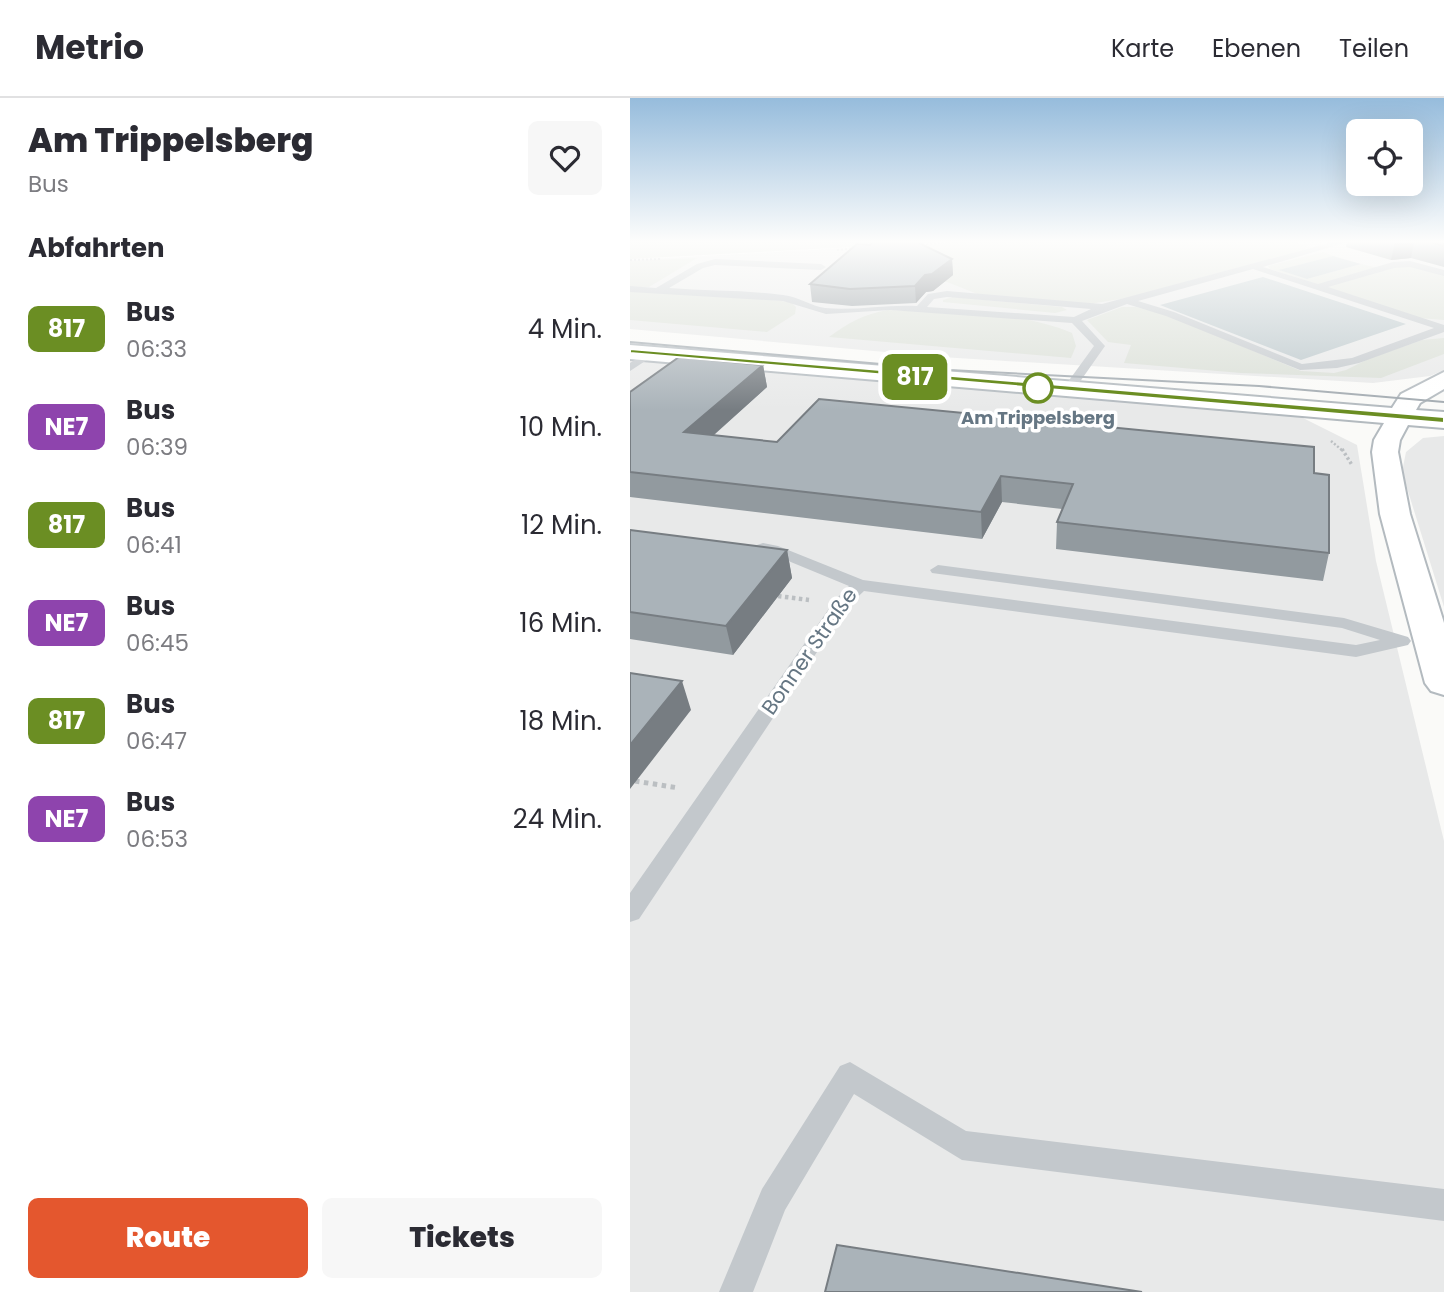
<!DOCTYPE html>
<html lang="de">
<head>
<meta charset="utf-8">
<style>
	:root { --surface:#fff; --page:#f7f7f7; --text:#2b2b33; --muted:#7c7c81; --line:#e1e1e2; --accent:#e4572e }
	body { margin:0; font-family:Poppins,sans-serif; background:var(--page); color:var(--text); height:100vh; display:flex; flex-direction:column; font-size:26px; white-space:nowrap }
	* { box-sizing:border-box; margin:0 }
	p { font-size:23px; color:var(--muted) }
	.icon { flex:none; width:38px; height:38px; fill:none; stroke:currentColor; stroke-width:2; stroke-linecap:round; stroke-linejoin:round }
	.map { position:relative; flex:1; overflow:hidden }
	.details { display:flex; flex-direction:column; background:var(--surface); width:630px }
	.details>* { flex:none }
	.badge { padding:0 14px; border-radius:10px; font-size:24px; line-height:46px }
	.buttons { position:absolute; left:716px; top:21px; display:grid; gap:14px }
	.buttons a { display:grid; place-items:center; width:77px; height:77px; border-radius:10px; background:var(--surface); box-shadow:0 7px 28px #0002; font-size:35px }
	.map>.badge { position:absolute; translate:-50% -50%; box-shadow:0 0 0 4px #fff }
	h2 { padding:0 28px; font-size:26px; line-height:63px }
	.round { display:grid; place-items:center; flex:none; width:74px; height:74px; border-radius:10px; background:var(--page) }
	.summary { display:flex; align-items:center; justify-content:space-between; height:119px; padding:0 28px }
	h1 { font-size:33px; font-weight:800; line-height:52px }
	.primary-button { display:flex; gap:14px; margin-top:auto; padding:14px 28px }
	.primary-button a { flex:1; height:80px; border-radius:10px; background:var(--accent); color:#fff; font-size:28px; font-weight:800; line-height:80px; text-align:center }
	.primary-button a+a { background:var(--page); color:var(--text) }
	ul { padding:0; list-style:none }
	li { display:flex; align-items:center; gap:21px; height:98px; padding:0 28px }
	li div { flex:1 }
	li b { display:block; font-size:26px }
	li em { font-style:normal }
	li .badge { min-width:77px; font-weight:700; text-align:center }
	header { display:flex; align-items:center; gap:42px; box-sizing:border-box; height:98px; padding:0 35px; background:var(--surface); border-bottom:2px solid var(--line) }
	header strong { font-size:33px }
	nav { display:flex; gap:38px; margin-inline-start:auto; font-size:24px }
	main { display:flex; flex:1; min-height:0 }
	.map>svg:first-child { display:block }
	.built { fill:#e8e9e9 }
	.green { fill:#dadfd7 }
	.water { fill:#bbc7cb }
	.lines { fill:none; stroke-linecap:round; stroke-linejoin:round }
	.secondary-casing { stroke:#b3babf; stroke-width:4 }
	.path-far4 { stroke:#bbbfc2; stroke-width:2; stroke-dasharray:2 2; stroke-linecap:butt }
	.path-far3 { stroke:#bbbfc2; stroke-width:2.5; stroke-dasharray:2 2; stroke-linecap:butt }
	.path-far2 { stroke:#bbbfc2; stroke-width:3.5; stroke-dasharray:2.5 2.5; stroke-linecap:butt }
	.path-far1 { stroke:#bbbfc2; stroke-width:4.5; stroke-dasharray:3.5 3.5; stroke-linecap:butt }
	.path { stroke:#bbbfc2; stroke-width:5; stroke-dasharray:4.5 4.5; stroke-linecap:butt }
	.lane { fill:#c3c8cc; fill-rule:evenodd }
	.secondary { fill:#fff; fill-rule:evenodd }
	.tram { stroke:#a2aab0; stroke-width:2 }
	.wall { fill:#929a9f }
	.shaded-wall { fill:#777d82 }
	.building { fill:#aab3b9; stroke:#777d82; stroke-width:2 }
	.line { fill:#6b8e23; stroke:#fff; stroke-width:2 }
	.stop-dot { fill:#fff; stroke:#6b8e23; stroke-width:3.5 }
	.labels { text-anchor:middle; dominant-baseline:central; stroke-width:7; stroke-linejoin:round; paint-order:stroke }
	.far-stop-label { font-size:18px; font-weight:bold; fill:#657683; stroke:#fff }
	.street-label { font-size:21px; fill:#657683; stroke:#fff }
</style>
</head>
<body>
<header>
<strong>Metrio</strong>
<nav><a>Karte</a><a>Ebenen</a><a>Teilen</a></nav>
</header>
<main>
<section class="details">
<div class="summary"><div><h1>Am Trippelsberg</h1><p>Bus</p></div><a class="round"><svg class="icon" aria-label="heart" viewBox="0 0 24 24"><path d="M12 20l-8-8c-3-5 5-10 8-4 3-6 11-1 8 4z"/></svg></a></div>
<h2>Abfahrten</h2>
<ul>
<li><span class="badge" style="background:#6b8e23;color:#fff">817</span><div><b>Bus</b><p>06:33</p></div><em>4 Min.</em></li>
<li><span class="badge" style="background:#8e44ad;color:#fff">NE7</span><div><b>Bus</b><p>06:39</p></div><em>10 Min.</em></li>
<li><span class="badge" style="background:#6b8e23;color:#fff">817</span><div><b>Bus</b><p>06:41</p></div><em>12 Min.</em></li>
<li><span class="badge" style="background:#8e44ad;color:#fff">NE7</span><div><b>Bus</b><p>06:45</p></div><em>16 Min.</em></li>
<li><span class="badge" style="background:#6b8e23;color:#fff">817</span><div><b>Bus</b><p>06:47</p></div><em>18 Min.</em></li>
<li><span class="badge" style="background:#8e44ad;color:#fff">NE7</span><div><b>Bus</b><p>06:53</p></div><em>24 Min.</em></li>
</ul>
<div class="primary-button"><a>Route</a><a>Tickets</a></div>
</section>
<div class="map">
<svg width="814" height="1194" viewBox="0 0 814 1194">
	<rect width="100%" height="100%" fill="#fafaf8"/>
	<path class="built" d="M 328,144 L 814,144 L 814,272 L 800,278 L 743,285 L 311,259 L 0,231 L 0,162 Z
		M 0,261 L 191,279 L 653,310 L 727,347 L 746,463 L 814,743 L 814,1194 L 0,1194 Z
		M 814,338 L 814,509 L 772,374 L 776,354 L 793,340 Z"/>
	<path class="green" d="M 0,144 L 313,144 L 0,161 Z
		M 323,144 L 666,144 L 677,148 L 676,151 L 497,200 L 459,206 L 355,199 L 317,184 L 296,183 L 282,148 Z
		M 693,154 L 703,158 L 651,172 L 677,181 L 731,166 L 749,170 L 690,187 L 640,171 L 638,168 Z
		M 67,160 L 19,189 L 0,189 L 0,163 Z
		M 765,168 L 785,168 L 814,177 L 814,222 L 789,220 L 695,189 Z
		M 0,193 L 141,202 L 161,204 L 166,209 L 165,216 L 137,234 L 0,222 Z
		M 323,199 L 432,209 L 437,212 L 425,215 L 313,204 L 313,202 Z
		M 492,209 L 506,209 L 538,217 L 671,273 L 704,275 L 716,272 L 738,261 L 792,242 L 814,240 L 814,256 L 751,280 L 611,275 L 494,265 L 501,247 L 478,244 L 457,222 Z
		M 258,212 C 318,216 386,211 442,235 L 446,248 L 441,260 L 199,239 C 218,225 234,216 258,212 Z"/>
	<path class="water" d="M 703,158 L 731,166 L 677,181 L 649,172 Z
		M 633,179 L 776,226 L 671,262 L 530,207 Z"/>
	<g class="lines">
		<defs>
			<path id="secondary" d="M 0,247 L 762,310 L 771,296 L 814,274 L 814,291 L 790,305 L 786,312 L 814,314 L 814,330 L 778,327 L 770,342 L 768,354 L 780,416 L 814,525 L 814,597 L 801,593 L 795,585 L 750,416 L 742,354 L 744,342 L 754,325 L 0,261 Z"/>
		</defs>
		<use href="#secondary" class="secondary-casing"/>
		<path class="path-far4" d="M 288,147 L 318,144
			M 207,152 L 227,150
			M 0,162 L 31,161"/>
		<path class="path-far3" d="M 701,343 L 713,353"/>
		<path class="path-far2" d="M 712,351 L 722,367"/>
		<path class="path-far1" d="M 148,498 L 179,502"/>
		<path class="path" d="M 5,683 L 49,690"/>
		<path class="lane" d="M 703,144 L 718,144 L 633,169 L 688,186 L 763,164 L 780,163 L 814,172 L 814,178 L 780,169 L 764,170 L 698,189 L 814,227 L 814,234 L 729,265 L 707,270 L 670,272 L 536,218 L 497,206 L 452,223 L 475,248 L 442,295 L 438,296 L 432,292 L 464,248 L 442,225 L 260,212 L 196,216 L 153,203 L 0,194 L 0,188 L 26,190 L 67,166 L 85,161 L 191,166 L 196,169 L 191,172 L 85,167 L 73,170 L 39,190 C 77,193 116,192 153,197 C 169,199 181,208 195,210 C 225,213 257,206 287,208 L 298,196 L 317,193 L 472,206 ZM 623,171 L 804,230 L 722,260 L 672,266 L 544,214 L 508,203 ZM 317,199 L 461,211 L 444,219 L 297,209 L 304,201 Z
			M 16,254 L 26,256 L 0,273 L 0,265 Z
			M 133,445 L 148,448 L 233,482 L 726,547 L 750,542 L 712,530 L 302,475 L 300,472 L 308,467 L 714,520 L 778,539 L 781,543 L 778,547 L 726,559 L 234,493 L 217,509 L 9,821 L 0,824 L 0,795 L 205,502 L 219,488 L 139,455 L 127,453 L 125,450 L 127,447 Z
			M 220,964 L 336,1033 L 814,1091 L 814,1123 L 332,1062 L 224,996 L 155,1112 L 123,1194 L 89,1194 L 132,1091 L 210,968 Z"/>
		<use href="#secondary" class="secondary"/>
		<path class="tram" d="M 0,244 L 319,272 L 629,288 L 814,304"/>
	</g>
	<path class="wall" d="M 717,144 L 814,144 L 814,169 L 781,160 L 761,162 L 716,149 Z
		M 322,161 L 323,177 L 303,193 L 296,194 L 286,205 L 222,208 L 182,204 L 180,186 Z
		M 133,267 L 137,289 L 84,337 L 147,344 L 684,375 L 699,455 L 693,483 L 426,451 L 427,424 L 432,411 L 372,404 L 352,441 L 0,399 L 0,294 Z
		M 0,432 L 157,452 L 162,480 L 103,557 L 0,541 Z"/>
	<path class="shaded-wall" d="M 765,144 L 784,144 L 781,160 L 761,162 Z
		M 322,161 L 323,177 L 303,193 L 296,194 L 286,205 L 285,188 L 295,177 Z
		M 133,267 L 137,289 L 60,358 L 54,334 Z
		M 371,378 L 372,404 L 352,441 L 351,414 Z
		M 157,452 L 162,480 L 103,557 L 96,528 Z
		M 52,583 L 61,612 L 0,691 L 0,647 Z"/>
	<path class="building" d="M 242,144 L 287,144 L 322,161 L 302,176 L 295,177 L 285,188 L 220,191 L 180,186 L 227,146 L 240,147 Z
		M 801,144 L 814,144 L 814,148 Z
		M 49,259 L 133,267 L 54,334 L 147,344 L 189,301 L 684,349 L 684,375 L 699,377 L 699,455 L 427,424 L 443,386 L 371,378 L 351,414 L 0,374 L 0,294 Z
		M 0,432 L 157,452 L 96,528 L 0,514 Z
		M 0,575 L 52,583 L 0,647 Z
		M 207,1147 L 512,1194 L 195,1194 Z"/>
	<linearGradient id="sky" x2="0" y2="1"><stop stop-color="#96bcdc"/><stop offset="0.46" stop-color="#fdfdfc"/><stop offset="1" stop-color="#fdfdfc" stop-opacity="0"/></linearGradient>
	<rect width="814" height="312" fill="url(#sky)"/>
	<path class="line" d="M 0,251 L 814,319 L 814,325 L 0,255 Z"/>
	<circle class="stop-dot" cx="408" cy="290" r="14"/>
	<g class="labels">
		<g class="far-stop-label">
			<text x="408" y="319">Am Trippelsberg</text>
		</g>
		<g class="street-label">
			<text transform="translate(179 553) rotate(-55)">Bonner Straße</text>
		</g>
	</g>
</svg>
<div class="buttons">
<a><svg class="icon" aria-label="locate" viewBox="0 0 24 24"><circle cx="12" cy="12" r="6"/><path d="M12 2v4M12 18v4M2 12h4M18 12h4"/></svg></a>
</div>
<b class="badge" style="left:285px;top:279px;background:#6b8e23;color:#fff">817</b>
</div>
</main>
</body>
</html>
